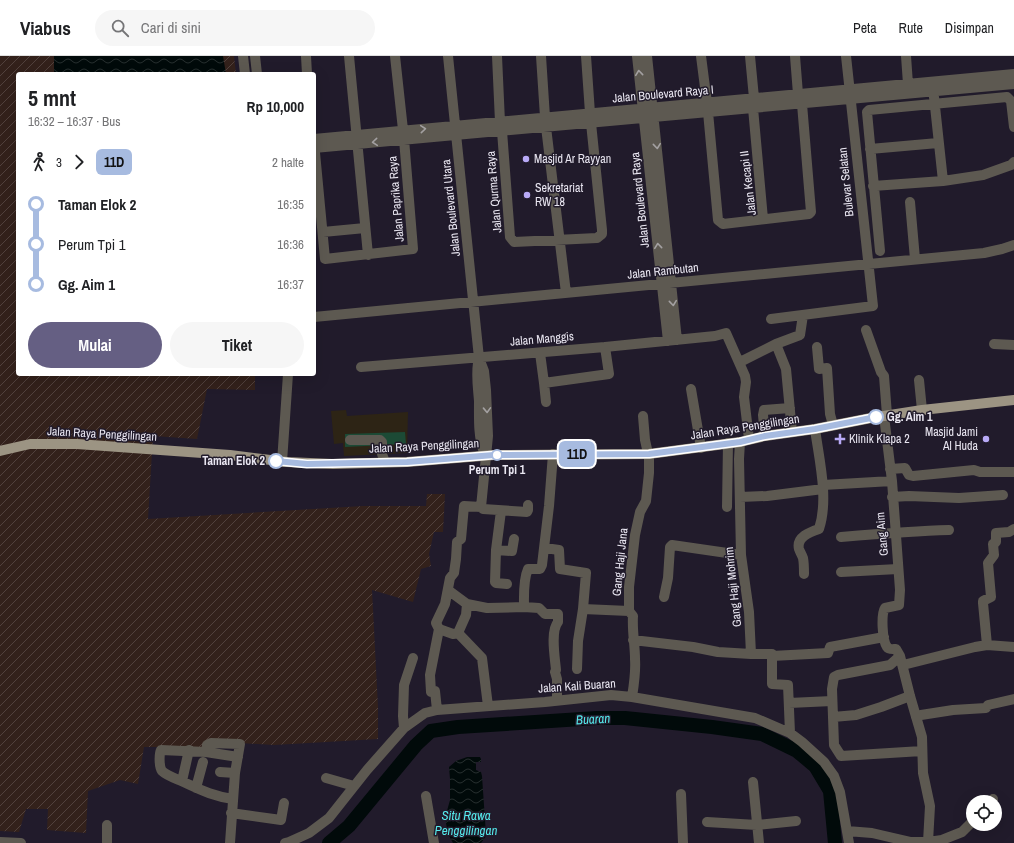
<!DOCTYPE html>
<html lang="id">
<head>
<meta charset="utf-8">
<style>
	:root { --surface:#fff; --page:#f6f6f6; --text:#202124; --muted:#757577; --line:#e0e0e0; --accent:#655f83 }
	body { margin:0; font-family:"Archivo Narrow",sans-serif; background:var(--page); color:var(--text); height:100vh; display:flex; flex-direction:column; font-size:15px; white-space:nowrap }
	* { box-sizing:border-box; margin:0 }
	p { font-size:13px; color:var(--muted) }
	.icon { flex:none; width:22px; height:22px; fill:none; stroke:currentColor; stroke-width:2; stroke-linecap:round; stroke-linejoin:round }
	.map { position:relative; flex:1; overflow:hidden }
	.details { position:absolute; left:16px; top:16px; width:300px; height:304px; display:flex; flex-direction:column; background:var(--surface); border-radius:4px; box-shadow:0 4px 16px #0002 }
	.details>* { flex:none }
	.badge { padding:0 8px; border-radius:6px; font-size:14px; line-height:26px }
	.fabs { position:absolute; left:966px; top:739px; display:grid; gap:8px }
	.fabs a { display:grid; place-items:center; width:36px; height:36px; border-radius:50%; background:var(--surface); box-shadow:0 4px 16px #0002; font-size:20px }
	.map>.badge { position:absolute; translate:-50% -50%; box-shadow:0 0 0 2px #fff }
	.legs { display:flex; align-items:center; gap:6px; height:44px; padding:0 12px; font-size:13px }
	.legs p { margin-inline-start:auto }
	.head { display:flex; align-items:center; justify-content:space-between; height:68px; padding:0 12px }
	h1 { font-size:22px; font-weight:700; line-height:30px }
	.primary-button { display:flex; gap:8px; margin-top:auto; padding:8px 12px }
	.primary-button a { flex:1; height:46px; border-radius:24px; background:var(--accent); color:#fff; font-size:16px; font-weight:700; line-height:46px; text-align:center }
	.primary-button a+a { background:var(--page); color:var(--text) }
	ul { padding:0 12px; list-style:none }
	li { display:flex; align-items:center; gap:14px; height:40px; font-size:15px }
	li i { display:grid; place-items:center; width:6px; height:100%; margin:0 5px; background:currentColor }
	li i::after { content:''; width:10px; height:10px; margin:-5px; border:3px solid; border-radius:50%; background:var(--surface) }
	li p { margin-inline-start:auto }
	li:first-child i { background:linear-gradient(#0000 50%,currentColor 0) }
	li:last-child i { background:linear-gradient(currentColor 50%,#0000 0) }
	header { display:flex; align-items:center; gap:24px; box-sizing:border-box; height:56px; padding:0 20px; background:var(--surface); border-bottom:1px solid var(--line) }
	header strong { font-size:19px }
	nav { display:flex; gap:22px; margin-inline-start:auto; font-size:14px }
	.search { width:280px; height:36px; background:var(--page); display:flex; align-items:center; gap:10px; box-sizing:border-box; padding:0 14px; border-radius:22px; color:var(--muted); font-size:15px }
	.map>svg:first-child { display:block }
	.industrial { fill:url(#industrial-furrows) }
	.education { fill:#2d2415 }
	.green { fill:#1c4a35 }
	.water { fill:url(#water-waves) }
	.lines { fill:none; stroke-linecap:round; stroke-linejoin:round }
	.river { stroke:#010a0a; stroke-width:14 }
	.minor { stroke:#5d5951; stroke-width:10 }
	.major { stroke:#9c9483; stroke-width:10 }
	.oneway { stroke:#a3a0a1 }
	.line-1-casing { stroke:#fff; stroke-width:9 }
	.line-1 { stroke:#a7bbe0; stroke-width:6 }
	.poi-dot { fill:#b9aaf7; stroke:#211b2b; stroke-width:1.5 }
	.stop-1-dot { fill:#fff; stroke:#a7bbe0; stroke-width:2 }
	.labels { text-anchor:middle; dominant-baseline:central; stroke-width:3; stroke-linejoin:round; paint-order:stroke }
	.street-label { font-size:12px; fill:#e9e6f1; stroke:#211b2b }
	.poi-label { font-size:12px; fill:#e9e6f1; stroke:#211b2b; text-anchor:start }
	.stop-label { font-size:12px; font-weight:bold; fill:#e9e6f1; stroke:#211b2b; text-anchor:start }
	.water-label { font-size:13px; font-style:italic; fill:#56ebed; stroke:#211b2b }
</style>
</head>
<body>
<header>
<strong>Viabus</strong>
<div class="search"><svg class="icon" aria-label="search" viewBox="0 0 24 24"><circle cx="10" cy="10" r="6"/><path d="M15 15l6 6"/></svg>Cari di sini</div>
<nav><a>Peta</a><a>Rute</a><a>Disimpan</a></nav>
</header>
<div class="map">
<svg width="1014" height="787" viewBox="0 0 1014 787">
	<defs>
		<pattern id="industrial-furrows" width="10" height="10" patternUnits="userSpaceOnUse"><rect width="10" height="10" fill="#33211b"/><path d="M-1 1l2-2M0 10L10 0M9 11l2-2" fill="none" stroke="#51413d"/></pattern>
		<pattern id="water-waves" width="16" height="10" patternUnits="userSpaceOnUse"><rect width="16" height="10" fill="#010a0a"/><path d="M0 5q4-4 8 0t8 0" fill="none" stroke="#262e2e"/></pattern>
	</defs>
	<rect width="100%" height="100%" fill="#211b2b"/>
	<path class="industrial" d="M 0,0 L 234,0 L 236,18 L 18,18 L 18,318 L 255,318 L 255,334 L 207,333 L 197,383 L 153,380 L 148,463 L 363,450 L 426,450 L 427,438 L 445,438 L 443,476 L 434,476 L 429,498 L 431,510 L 421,513 L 413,546 L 372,534 L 378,651 L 378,683 L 274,689 L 205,685 L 202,691 L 144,691 L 138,728 L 120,724 L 88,735 L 86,777 L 47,774 L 48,753 L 26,753 L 19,776 L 0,775 Z"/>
	<path class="education" d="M 346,354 L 347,360 L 408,356 L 407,397 L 344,400 L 343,387 L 334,388 L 331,355 Z"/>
	<path class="green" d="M 405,376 L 406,388 L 345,391 L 345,378 Z"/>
	<path class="water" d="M 54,0 L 223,0 L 226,18 L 54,18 Z
		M 467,701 L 480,701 L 481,703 L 481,706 L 476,706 L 476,714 L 481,716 L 482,720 L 486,778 L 485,782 L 481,787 L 453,787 L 448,778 L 445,762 L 450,744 L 450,723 L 449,711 L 456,705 Z"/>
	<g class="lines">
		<path class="river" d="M 329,787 L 349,770 L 416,689 L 431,675 L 458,671 L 597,662 L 625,662 L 712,671 L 762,678 L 797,695 L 815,710 L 830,735 L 835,787"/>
		<path class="minor" d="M 243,0 L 245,18
			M 255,0 L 257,18
			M 306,0 L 307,18
			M 349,0 L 368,199
			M 448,0 L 479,302 L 484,315 L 486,334 L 488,380 L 481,451 L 483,453 L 527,456 L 528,454 L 528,449
			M 497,0 L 500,66
			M 541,0 L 545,61
			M 586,0 L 590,57
			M 637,0 L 668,285
			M 647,0 L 677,284
			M 701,0 L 707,47
			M 750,0 L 754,42
			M 795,0 L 798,38
			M 906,0 L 908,28
			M 934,41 L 943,125
			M 753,52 L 763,163
			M 708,56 L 718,164 L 723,168 L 809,158 L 811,156 L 802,48
			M 546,71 L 566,237
			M 502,75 L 510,181 L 514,186 L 597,182 L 602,178 L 602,174 L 591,67
			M 314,83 L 1014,18
			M 314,86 L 325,203 L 413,193 L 404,83 L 395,0
			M 314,92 L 1014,28
			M 870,93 L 938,87
			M 873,130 L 943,125 L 983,119 L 1011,109 L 1014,106
			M 910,146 L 915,203
			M 323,176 L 365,172
			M 880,195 L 867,56 L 869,54 L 1007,41 L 1011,45 L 1014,71
			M 314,261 L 984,197 L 1002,193 L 1014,189
			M 771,263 L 873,250 L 846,0
			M 866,274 L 881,316 L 884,320 L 887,359
			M 776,288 L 786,313 L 792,376
			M 994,288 L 1014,289
			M 817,291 L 819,313 L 827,312 L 830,358 L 833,369
			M 540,297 L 544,327 L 609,318 L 605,291
			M 740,306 L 776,288 L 800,279 L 803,259
			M 478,307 C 476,320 478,332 479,345 C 479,361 478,381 484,396
			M 361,311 L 605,291 L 715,280 L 726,277 L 745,320 L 746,326 L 744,341 L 749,383
			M 919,324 L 922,354
			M 544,327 L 546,346
			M 691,333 L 701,392
			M 884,360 L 892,425 L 900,534 L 899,549 L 885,552 C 881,558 882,584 887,591 C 889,594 893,593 896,593 L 900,600 L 910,640 L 922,681 L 923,717 L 930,750 L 928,786
			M 765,380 L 763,359 L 764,354 L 790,352
			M 350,384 L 380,384 L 382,386 L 382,398 L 385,406
			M 740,386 L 739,403 L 741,499 L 749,556 L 751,598 L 772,598 L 772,628 L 788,629 L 790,677
			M 282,406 L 288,318
			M 890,413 L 905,412 L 909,419 L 913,420 L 974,414 L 980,416 L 1014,416
			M 823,429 L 892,425
			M 740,441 L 767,440 L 823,433
			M 892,441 L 909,440 L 959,442 L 1003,439
			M 727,451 L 728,387
			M 501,455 L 496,494 L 495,526 L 496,527 L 507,528
			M 841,481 C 877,478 913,475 949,474
			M 545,492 L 559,494 L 560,513 L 586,517 L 583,553
			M 496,494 L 512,495 L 514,483
			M 841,516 L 898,513
			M 804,518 C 804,513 804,507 803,502 C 802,499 800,496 799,493 C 796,481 810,476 819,473 C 829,443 819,403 815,373
			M 448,534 L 467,548 L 487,552 L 524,551 C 524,540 523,524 528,513 L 540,513 L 542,509 L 549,450 L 553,398
			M 664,541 L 668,522 L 670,491 L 672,489 L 741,499
			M 467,548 L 466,559 L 458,577 L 482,602 L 488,650
			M 524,551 L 539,552 L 545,558 L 558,558 L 558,566 C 550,575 555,602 556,614 L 555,616 L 557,623 L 557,644
			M 439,573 L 453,578 L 458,577
			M 633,584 L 693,591 L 718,596 L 751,598
			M 987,589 L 983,547 L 983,545 L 991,541 L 988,507 L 994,499 L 993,488 L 996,486 L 996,477 L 1009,476 L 1014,473
			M 772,600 L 828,597 L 830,591 L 884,581
			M 903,609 L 975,591 L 987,589 L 1014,591
			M 577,613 L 578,585 L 583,553 L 629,555
			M 910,640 L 881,651 L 856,659 L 833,661 L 834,689 L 841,700 L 922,695
			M 632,641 C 634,628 636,616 635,603 C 635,589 632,575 633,560 L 629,555 L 629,531 L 635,479 L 640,456 L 646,445 L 649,417 L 649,402 L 645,384 L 643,360
			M 789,647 L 832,645
			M 437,654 L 435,635 L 431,636 L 430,619 L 439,573 L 436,567 L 445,548 L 450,522 L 454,517 L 456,503 L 457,486 L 461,483 L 464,450 L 481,451
			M 833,661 L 832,633 L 834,621 L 838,619 L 890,609 L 900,600
			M 916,661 L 921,659 L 953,654 L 986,652 L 988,649 L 1014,643
			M 404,672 L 403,660 L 404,629 L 413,602
			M 206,696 L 207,689 L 211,687 L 240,688 L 235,717 L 230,787
			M 220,716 L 235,717
			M 326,722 L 354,730
			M 182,725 L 189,694
			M 753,726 L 759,787
			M 196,732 L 203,706
			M 681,738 L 683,787
			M 426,740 L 434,787
			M 233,743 C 211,740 199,733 179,724 C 174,722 166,719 162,715 C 159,711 159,698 161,694 L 206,696 L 238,701
			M 990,746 L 993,743
			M 231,757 L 281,764 L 284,747
			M 707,766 L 757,769 L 796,765
			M 107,769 L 107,787
			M 847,775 L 872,777 L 911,786 L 928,786 L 942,784 L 962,776 L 973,765
			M 0,786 L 21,787
			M 285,787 L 289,786 L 309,777 L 329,762 L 367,714 L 404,672 L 425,657 L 437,654 L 545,646 L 611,639 L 632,641 L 755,662 L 790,677 L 802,686 L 824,706 L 834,720 L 840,736 L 849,787"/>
		<path class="major" d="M 0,395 L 30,388 L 77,388 L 230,399 L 287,406 L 333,408 L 407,406 L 494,399 L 649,398 L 740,386 L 765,380 L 815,373 L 871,362 L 922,354 L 1014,344"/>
	</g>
	<defs><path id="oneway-chevron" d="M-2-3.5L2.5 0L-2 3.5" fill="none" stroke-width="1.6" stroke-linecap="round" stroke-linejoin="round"/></defs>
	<g class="oneway">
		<use href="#oneway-chevron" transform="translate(639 17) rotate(-96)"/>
		<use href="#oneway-chevron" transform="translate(423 73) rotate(-5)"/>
		<use href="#oneway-chevron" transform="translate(375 86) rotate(175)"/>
		<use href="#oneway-chevron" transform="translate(657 90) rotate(84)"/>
		<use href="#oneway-chevron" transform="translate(658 190) rotate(-96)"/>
		<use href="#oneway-chevron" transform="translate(673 247) rotate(84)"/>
		<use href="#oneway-chevron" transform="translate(487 354) rotate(88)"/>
	</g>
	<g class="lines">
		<defs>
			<path id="line-1" d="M 276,405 L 307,408 L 355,407 L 407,406 L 494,399 L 649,398 L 740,386 L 765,380 L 815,373 L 876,361"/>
		</defs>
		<use href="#line-1" class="line-1-casing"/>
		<use href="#line-1" class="line-1"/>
	</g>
	<g class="poi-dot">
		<circle cx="526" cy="103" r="4"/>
		<circle cx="527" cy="139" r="4"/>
		<path d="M838 377h4v4h4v4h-4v4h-4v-4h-4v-4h4z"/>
		<circle cx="986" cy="383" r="4"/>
	</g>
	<g class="stop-1-dot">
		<circle cx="876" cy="361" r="7"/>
		<circle cx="497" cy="399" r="5"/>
		<circle cx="276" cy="405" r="7"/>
	</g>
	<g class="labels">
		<g class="street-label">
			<text transform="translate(663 38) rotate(-5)">Jalan Boulevard Raya I</text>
			<text transform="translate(846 126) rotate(-96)">Bulevar Selatan</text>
			<text transform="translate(748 127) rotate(-97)">Jalan Kecapi II</text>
			<text transform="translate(494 136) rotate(-95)">Jalan Qurma Raya</text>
			<text transform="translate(396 143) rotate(-95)">Jalan Paprika Raya</text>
			<text transform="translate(640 144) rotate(-96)">Jalan Boulevard Raya</text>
			<text transform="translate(451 152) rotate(-96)">Jalan Boulevard Utara</text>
			<text transform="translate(663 215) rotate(-6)">Jalan Rambutan</text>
			<text transform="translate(542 283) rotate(-5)">Jalan Manggis</text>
			<text transform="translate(745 371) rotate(-9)">Jalan Raya Penggilingan</text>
			<text transform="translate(102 378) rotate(3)">Jalan Raya Penggilingan</text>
			<text transform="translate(424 390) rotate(-3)">Jalan Raya Penggilingan</text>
			<text transform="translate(882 478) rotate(-95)">Gang Aim</text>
			<text transform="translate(620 506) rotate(-84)">Gang Haji Jana</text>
			<text transform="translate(733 531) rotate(-96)">Gang Haji Mohrim</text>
			<text transform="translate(577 630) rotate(-4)">Jalan Kali Buaran</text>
		</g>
		<g class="poi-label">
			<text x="534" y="103">Masjid Ar Rayyan</text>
			<text x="535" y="132">Sekretariat<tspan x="535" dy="14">RW 18</tspan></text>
			<text x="978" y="376" text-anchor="end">Masjid Jami<tspan x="978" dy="14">Al Huda</tspan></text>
			<text x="849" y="383">Klinik Klapa 2</text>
		</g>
		<g class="stop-label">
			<text x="887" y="361">Gg. Aim 1</text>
			<text x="265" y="405" text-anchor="end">Taman Elok 2</text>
			<text x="497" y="414" text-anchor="middle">Perum Tpi 1</text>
		</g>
		<g class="water-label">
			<text transform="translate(593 663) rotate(-3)">Buaran</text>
			<text x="466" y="759">Situ Rawa<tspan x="466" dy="15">Penggilingan</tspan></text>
		</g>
	</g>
</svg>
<div class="fabs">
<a><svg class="icon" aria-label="locate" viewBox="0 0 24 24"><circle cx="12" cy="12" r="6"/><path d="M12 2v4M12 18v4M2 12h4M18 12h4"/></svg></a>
</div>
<b class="badge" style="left:577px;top:398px;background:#a7bbe0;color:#111">11D</b>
<section class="details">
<div class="head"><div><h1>5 mnt</h1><p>16:32 – 16:37 · Bus</p></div><b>Rp 10,000</b></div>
<div class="legs"><svg class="icon" aria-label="walk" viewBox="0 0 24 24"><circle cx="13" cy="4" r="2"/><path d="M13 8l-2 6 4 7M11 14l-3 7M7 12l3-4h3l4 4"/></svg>3<svg class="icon" aria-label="forward" viewBox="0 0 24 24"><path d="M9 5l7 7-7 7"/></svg><b class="badge" style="background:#a7bbe0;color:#111">11D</b><p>2 halte</p></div>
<ul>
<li><i style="color:#a7bbe0"></i><b>Taman Elok 2</b><p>16:35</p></li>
<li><i style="color:#a7bbe0"></i><span>Perum Tpi 1</span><p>16:36</p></li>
<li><i style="color:#a7bbe0"></i><b>Gg. Aim 1</b><p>16:37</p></li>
</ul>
<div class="primary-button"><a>Mulai</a><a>Tiket</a></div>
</section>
</div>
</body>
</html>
